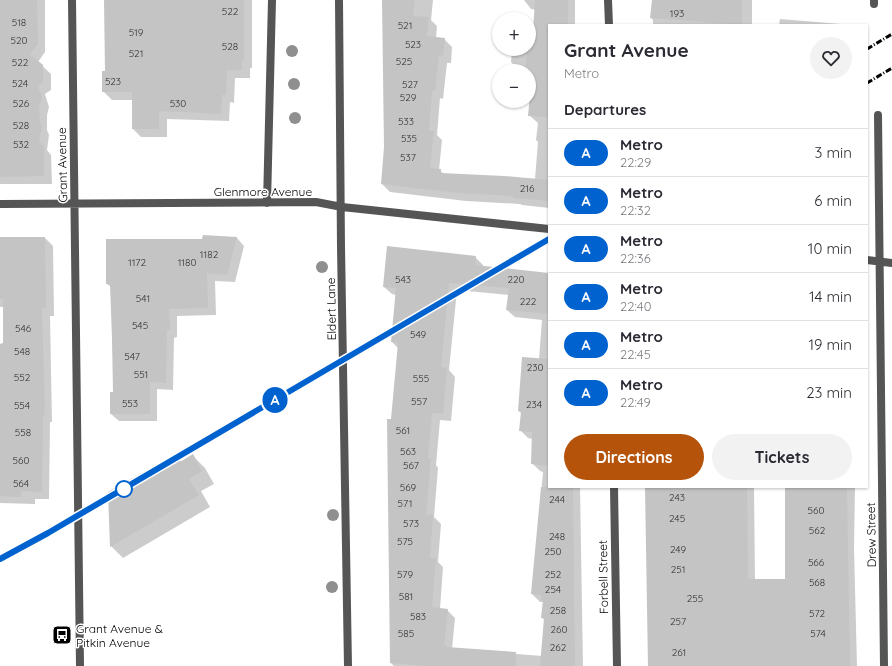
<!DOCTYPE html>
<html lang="en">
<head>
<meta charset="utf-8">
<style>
	:root { --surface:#fff; --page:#f2f2f3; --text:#2b2b33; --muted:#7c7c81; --line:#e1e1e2; --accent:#b45309 }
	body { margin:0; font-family:Quicksand,sans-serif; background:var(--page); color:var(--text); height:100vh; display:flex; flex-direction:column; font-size:15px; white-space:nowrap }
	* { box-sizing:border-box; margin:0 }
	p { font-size:13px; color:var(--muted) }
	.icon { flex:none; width:22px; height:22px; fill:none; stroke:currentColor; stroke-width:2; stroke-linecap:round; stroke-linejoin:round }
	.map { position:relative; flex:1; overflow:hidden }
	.side { position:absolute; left:548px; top:24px; width:320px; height:464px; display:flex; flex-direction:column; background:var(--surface); border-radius:0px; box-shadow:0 1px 3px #0004 }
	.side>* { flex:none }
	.badge { padding:0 8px; border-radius:13px; font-size:14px; line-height:26px }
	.controls { position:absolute; left:492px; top:12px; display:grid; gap:8px }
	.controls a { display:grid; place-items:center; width:44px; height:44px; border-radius:50%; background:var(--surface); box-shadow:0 1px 3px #0004; font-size:20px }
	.map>.badge { position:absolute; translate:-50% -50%; box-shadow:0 0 0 2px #fff }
	h2 { padding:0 16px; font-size:15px; line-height:36px }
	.round { display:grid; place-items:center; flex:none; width:42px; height:42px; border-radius:21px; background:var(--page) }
	.overview { display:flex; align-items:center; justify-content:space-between; height:68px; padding:0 16px }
	h1 { font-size:19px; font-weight:700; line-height:30px }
	.primary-button { display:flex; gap:8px; margin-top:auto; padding:8px 16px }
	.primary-button a { flex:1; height:46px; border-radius:24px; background:var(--accent); color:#fff; font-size:16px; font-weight:700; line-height:46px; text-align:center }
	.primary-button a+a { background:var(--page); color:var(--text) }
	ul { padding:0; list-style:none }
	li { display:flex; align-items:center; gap:12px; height:48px; padding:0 16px; border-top:1px solid var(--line) }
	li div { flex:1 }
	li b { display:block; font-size:15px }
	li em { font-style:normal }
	li .badge { min-width:44px; font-weight:700; text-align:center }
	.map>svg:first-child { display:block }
	.shadow { fill:#0003; fill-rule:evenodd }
	.building { fill:#c4c4c4 }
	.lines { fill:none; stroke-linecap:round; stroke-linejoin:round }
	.minor { stroke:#555; stroke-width:8 }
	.rail { stroke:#000; stroke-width:3; stroke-dasharray:6 2 1 2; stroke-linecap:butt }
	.tree { fill:#8f8f8f }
	.line-casing { stroke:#fff; stroke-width:9 }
	.line { stroke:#0062cf; stroke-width:6 }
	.stop-dot { fill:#fff; stroke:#0062cf; stroke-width:2 }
	.labels { text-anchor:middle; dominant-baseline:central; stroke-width:3; stroke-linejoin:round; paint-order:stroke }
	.number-label { font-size:10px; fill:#313131 }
	.street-label { font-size:12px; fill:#000; stroke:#fff }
	.poi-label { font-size:12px; fill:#000; stroke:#fff; text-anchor:start }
</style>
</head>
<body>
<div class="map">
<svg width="892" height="666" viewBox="0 0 892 666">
	<rect width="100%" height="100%" fill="#fff"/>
	<path class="shadow" d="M 0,0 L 45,0 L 45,52 L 38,62 L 51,74 L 51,90 L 45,94 L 49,107 L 47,115 L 47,130 L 49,135 L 47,150 L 51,155 L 52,184 L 0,184 Z
		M 105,0 L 252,0 L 252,68 L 250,68 L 250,78 L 235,78 L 234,103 L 230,102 L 229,121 L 167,119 L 167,137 L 141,137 L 133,129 L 133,100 L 112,100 L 103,91 L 106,72 Z
		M 383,0 L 433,0 L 431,20 L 437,26 L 436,38 L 444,39 L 452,47 L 451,63 L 447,63 L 443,99 L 440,98 L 437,135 L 442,140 L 439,170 L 444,174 L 535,179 L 538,142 L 536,140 L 538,123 L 529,115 L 531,89 L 529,86 L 529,71 L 519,70 L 511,62 L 512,49 L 533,48 L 536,10 L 531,9 L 524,0 L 575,0 L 575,25 L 549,25 L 549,208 L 522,205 L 520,204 L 466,201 L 390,192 L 382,184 L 385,147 Z
		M 653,0 L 752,0 L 752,25 L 761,25 L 653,25 L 653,20 L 651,18 Z
		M 780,19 L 841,24 L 841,25 L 779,25 Z
		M 0,238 L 45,238 L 53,246 L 54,316 L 50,316 L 52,422 L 50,422 L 49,499 L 35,499 L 35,504 L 0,503 L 0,344 L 4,344 L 4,307 L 0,307 Z
		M 237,238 L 244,246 L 235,282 L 215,281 L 216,315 L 177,316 L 177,337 L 174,338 L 173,390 L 157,389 L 157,421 L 119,421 L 111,414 L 114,393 L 111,287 L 107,284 L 203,240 Z
		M 475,257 L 483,265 L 483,267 L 549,274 L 549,487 L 580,487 L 583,666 L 394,666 L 391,663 L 392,420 L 399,349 L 392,342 L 396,295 L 392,294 L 384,287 ZM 457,290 L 509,295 L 507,310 L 515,317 L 542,320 L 539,359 L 519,411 L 522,414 L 520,430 L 528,438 L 533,439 L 532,463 L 540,471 L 543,472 L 532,594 L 540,602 L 544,602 L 542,618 L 545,620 L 542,656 L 452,649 L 455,618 L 447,610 L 440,609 L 443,567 L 438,562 L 441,524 L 434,517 L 438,468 L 436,465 L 440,420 L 451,421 L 455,377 L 449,370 Z
		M 175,455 L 182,462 L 193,456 L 205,468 L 214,484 L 201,491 L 210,507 L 123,558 L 111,546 Z
		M 647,487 L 754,487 L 755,580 L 786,580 L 786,487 L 855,487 L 854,548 L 857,666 L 649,666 Z"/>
	<path class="building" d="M 0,0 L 37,0 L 38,44 L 30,54 L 43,65 L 43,82 L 38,86 L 42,98 L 39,107 L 40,121 L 42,127 L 39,142 L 44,146 L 44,176 L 0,177 Z
		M 104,0 L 244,0 L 244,60 L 242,60 L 242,70 L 227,70 L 226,95 L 222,95 L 221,114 L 159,111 L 159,129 L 132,129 L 132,92 L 102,92 L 102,71 L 105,71 Z
		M 382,0 L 415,0 L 413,16 L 429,17 L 427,36 L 445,38 L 443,56 L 439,55 L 435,91 L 432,91 L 429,131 L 434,131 L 430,168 L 441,169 L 441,173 L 504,176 L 549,180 L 549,201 L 513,198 L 513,196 L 457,193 L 381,184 L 384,147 Z
		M 535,0 L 568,0 L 568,25 L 549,25 L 549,117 L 528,116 L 531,83 L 529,83 L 529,71 L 525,71 L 527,49 L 529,49 L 529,47 L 532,47 Z
		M 652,0 L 742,0 L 742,25 L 650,18 Z
		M 203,235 L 237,237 L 227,275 L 207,273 L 208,308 L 169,309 L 170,330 L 167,330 L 166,383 L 150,382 L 150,414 L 110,414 L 110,392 L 113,392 L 112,338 L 110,284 L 106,284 L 106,239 L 202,239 Z
		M 0,237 L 45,237 L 46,308 L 42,308 L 45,415 L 43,415 L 42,492 L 21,491 L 21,497 L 0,496 L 0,344 L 3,343 L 3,299 L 0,299 Z
		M 387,246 L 476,256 L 475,265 L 549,273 L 549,314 L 506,310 L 509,288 L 449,283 L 441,367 L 447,368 L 443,414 L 432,413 L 428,459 L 431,459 L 426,514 L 433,515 L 430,558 L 436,558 L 432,607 L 448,609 L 444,645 L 447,646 L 447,647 L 516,652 L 516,666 L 425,666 L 390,663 L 387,419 L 391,419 L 398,343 L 391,342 L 396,288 L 383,287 Z
		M 522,357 L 549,359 L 549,466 L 531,464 L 532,432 L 519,431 L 521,412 L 518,411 Z
		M 175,454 L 180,462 L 193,454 L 202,471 L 189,479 L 199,495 L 110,547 L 108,492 Z
		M 541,487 L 573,487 L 575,666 L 540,666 L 544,618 L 541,618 L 543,600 L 541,600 L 542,595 L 531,594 Z
		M 645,487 L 747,487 L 748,579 L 785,579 L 785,487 L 847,487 L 850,666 L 648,666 Z"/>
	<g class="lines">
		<path class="minor" d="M 72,0 L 80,666
			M 339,0 L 341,247 L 348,666
			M 608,0 L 609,25
			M 874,0 L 874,4
			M 878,115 L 884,666
			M 267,203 L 272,0
			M 0,204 L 316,202 L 342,207 L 549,229
			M 867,260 L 892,263
			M 614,487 L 617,666"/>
		<path class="rail" d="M 867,49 L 892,34
			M 867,83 L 892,68"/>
	</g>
	<g class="tree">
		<circle cx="292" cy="51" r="6"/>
		<circle cx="294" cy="84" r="6"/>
		<circle cx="295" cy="118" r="6"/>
		<circle cx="322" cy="267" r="6"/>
		<circle cx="333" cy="515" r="6"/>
		<circle cx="332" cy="587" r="6"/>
	</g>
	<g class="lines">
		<defs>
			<path id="line" d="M 0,559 L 48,533 L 549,239"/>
		</defs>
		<use href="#line" class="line-casing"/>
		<use href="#line" class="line"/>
	</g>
	<defs>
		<symbol id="bus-square" viewBox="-11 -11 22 22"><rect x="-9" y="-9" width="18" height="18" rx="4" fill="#000" stroke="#fff"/><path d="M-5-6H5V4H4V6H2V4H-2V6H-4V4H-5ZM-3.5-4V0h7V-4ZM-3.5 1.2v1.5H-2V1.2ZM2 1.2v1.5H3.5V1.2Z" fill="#fff"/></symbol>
	</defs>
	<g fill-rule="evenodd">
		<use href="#bus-square" x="51" y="624" width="22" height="22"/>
	</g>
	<circle class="stop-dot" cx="124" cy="489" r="8"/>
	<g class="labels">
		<g class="number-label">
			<text x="230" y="11">522</text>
			<text x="677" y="13">193</text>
			<text x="19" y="22">518</text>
			<text x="405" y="25">521</text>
			<text x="136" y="32">519</text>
			<text x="19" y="40">520</text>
			<text x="413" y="44">523</text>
			<text x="230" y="46">528</text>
			<text x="136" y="53">521</text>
			<text x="404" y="61">525</text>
			<text x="20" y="62">522</text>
			<text x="113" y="81">523</text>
			<text x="20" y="83">524</text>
			<text x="410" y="84">527</text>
			<text x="408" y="97">529</text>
			<text x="21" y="103">526</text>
			<text x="178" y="103">530</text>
			<text x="406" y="121">533</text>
			<text x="21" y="125">528</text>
			<text x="409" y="138">535</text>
			<text x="21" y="144">532</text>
			<text x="408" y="157">537</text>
			<text x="527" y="188">216</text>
			<text x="209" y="254">1182</text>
			<text x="137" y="262">1172</text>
			<text x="187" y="262">1180</text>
			<text x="403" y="279">543</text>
			<text x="516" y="279">220</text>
			<text x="143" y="298">541</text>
			<text x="528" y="301">222</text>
			<text x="140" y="325">545</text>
			<text x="23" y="328">546</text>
			<text x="418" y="334">549</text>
			<text x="22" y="351">548</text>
			<text x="132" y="356">547</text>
			<text x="535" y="367">230</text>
			<text x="141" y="374">551</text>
			<text x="22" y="377">552</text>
			<text x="421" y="378">555</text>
			<text x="419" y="401">557</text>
			<text x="130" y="403">553</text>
			<text x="534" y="404">234</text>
			<text x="22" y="405">554</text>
			<text x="403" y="430">561</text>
			<text x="23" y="432">558</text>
			<text x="408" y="451">563</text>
			<text x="21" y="460">560</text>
			<text x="411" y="465">567</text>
			<text x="21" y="483">564</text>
			<text x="408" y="487">569</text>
			<text x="677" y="497">243</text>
			<text x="557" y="499">244</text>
			<text x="405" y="503">571</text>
			<text x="816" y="510">560</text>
			<text x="677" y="518">245</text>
			<text x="411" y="523">573</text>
			<text x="817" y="530">562</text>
			<text x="557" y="536">248</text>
			<text x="405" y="541">575</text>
			<text x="678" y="549">249</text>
			<text x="553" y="551">250</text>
			<text x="816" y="562">566</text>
			<text x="678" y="569">251</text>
			<text x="405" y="574">579</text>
			<text x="553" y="574">252</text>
			<text x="817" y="582">568</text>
			<text x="553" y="589">254</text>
			<text x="406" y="596">581</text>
			<text x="695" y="598">255</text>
			<text x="558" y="610">258</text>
			<text x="817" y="613">572</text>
			<text x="418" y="616">583</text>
			<text x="678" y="621">257</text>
			<text x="559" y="629">260</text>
			<text x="406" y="633">585</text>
			<text x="818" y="633">574</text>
			<text x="558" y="647">262</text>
			<text x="679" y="652">261</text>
		</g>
		<g class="street-label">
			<text transform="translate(62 165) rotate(-91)">Grant Avenue</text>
			<text x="263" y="191">Glenmore Avenue</text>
			<text transform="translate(331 309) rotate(-91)">Eldert Lane</text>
			<text transform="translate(871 535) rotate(-91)">Drew Street</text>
			<text transform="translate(603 577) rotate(-91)">Forbell Street</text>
		</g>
		<g class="poi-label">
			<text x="76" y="628">Grant Avenue &amp;<tspan x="76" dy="14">Pitkin Avenue</tspan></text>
		</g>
	</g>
</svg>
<div class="controls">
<a>+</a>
<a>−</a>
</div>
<b class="badge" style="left:275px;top:400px;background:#0062cf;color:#fff">A</b>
<section class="side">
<div class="overview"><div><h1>Grant Avenue</h1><p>Metro</p></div><a class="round"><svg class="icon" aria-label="heart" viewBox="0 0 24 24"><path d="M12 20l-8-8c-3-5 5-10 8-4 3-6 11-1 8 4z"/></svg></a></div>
<h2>Departures</h2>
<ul>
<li><span class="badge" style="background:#0062cf;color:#fff">A</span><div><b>Metro</b><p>22:29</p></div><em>3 min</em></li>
<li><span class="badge" style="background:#0062cf;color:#fff">A</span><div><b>Metro</b><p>22:32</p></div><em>6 min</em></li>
<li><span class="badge" style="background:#0062cf;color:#fff">A</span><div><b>Metro</b><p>22:36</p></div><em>10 min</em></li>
<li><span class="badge" style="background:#0062cf;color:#fff">A</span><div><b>Metro</b><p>22:40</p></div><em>14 min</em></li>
<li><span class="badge" style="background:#0062cf;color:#fff">A</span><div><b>Metro</b><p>22:45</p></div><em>19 min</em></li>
<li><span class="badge" style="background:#0062cf;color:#fff">A</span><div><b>Metro</b><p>22:49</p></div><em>23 min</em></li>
</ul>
<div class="primary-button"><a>Directions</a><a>Tickets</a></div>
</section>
</div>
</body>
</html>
